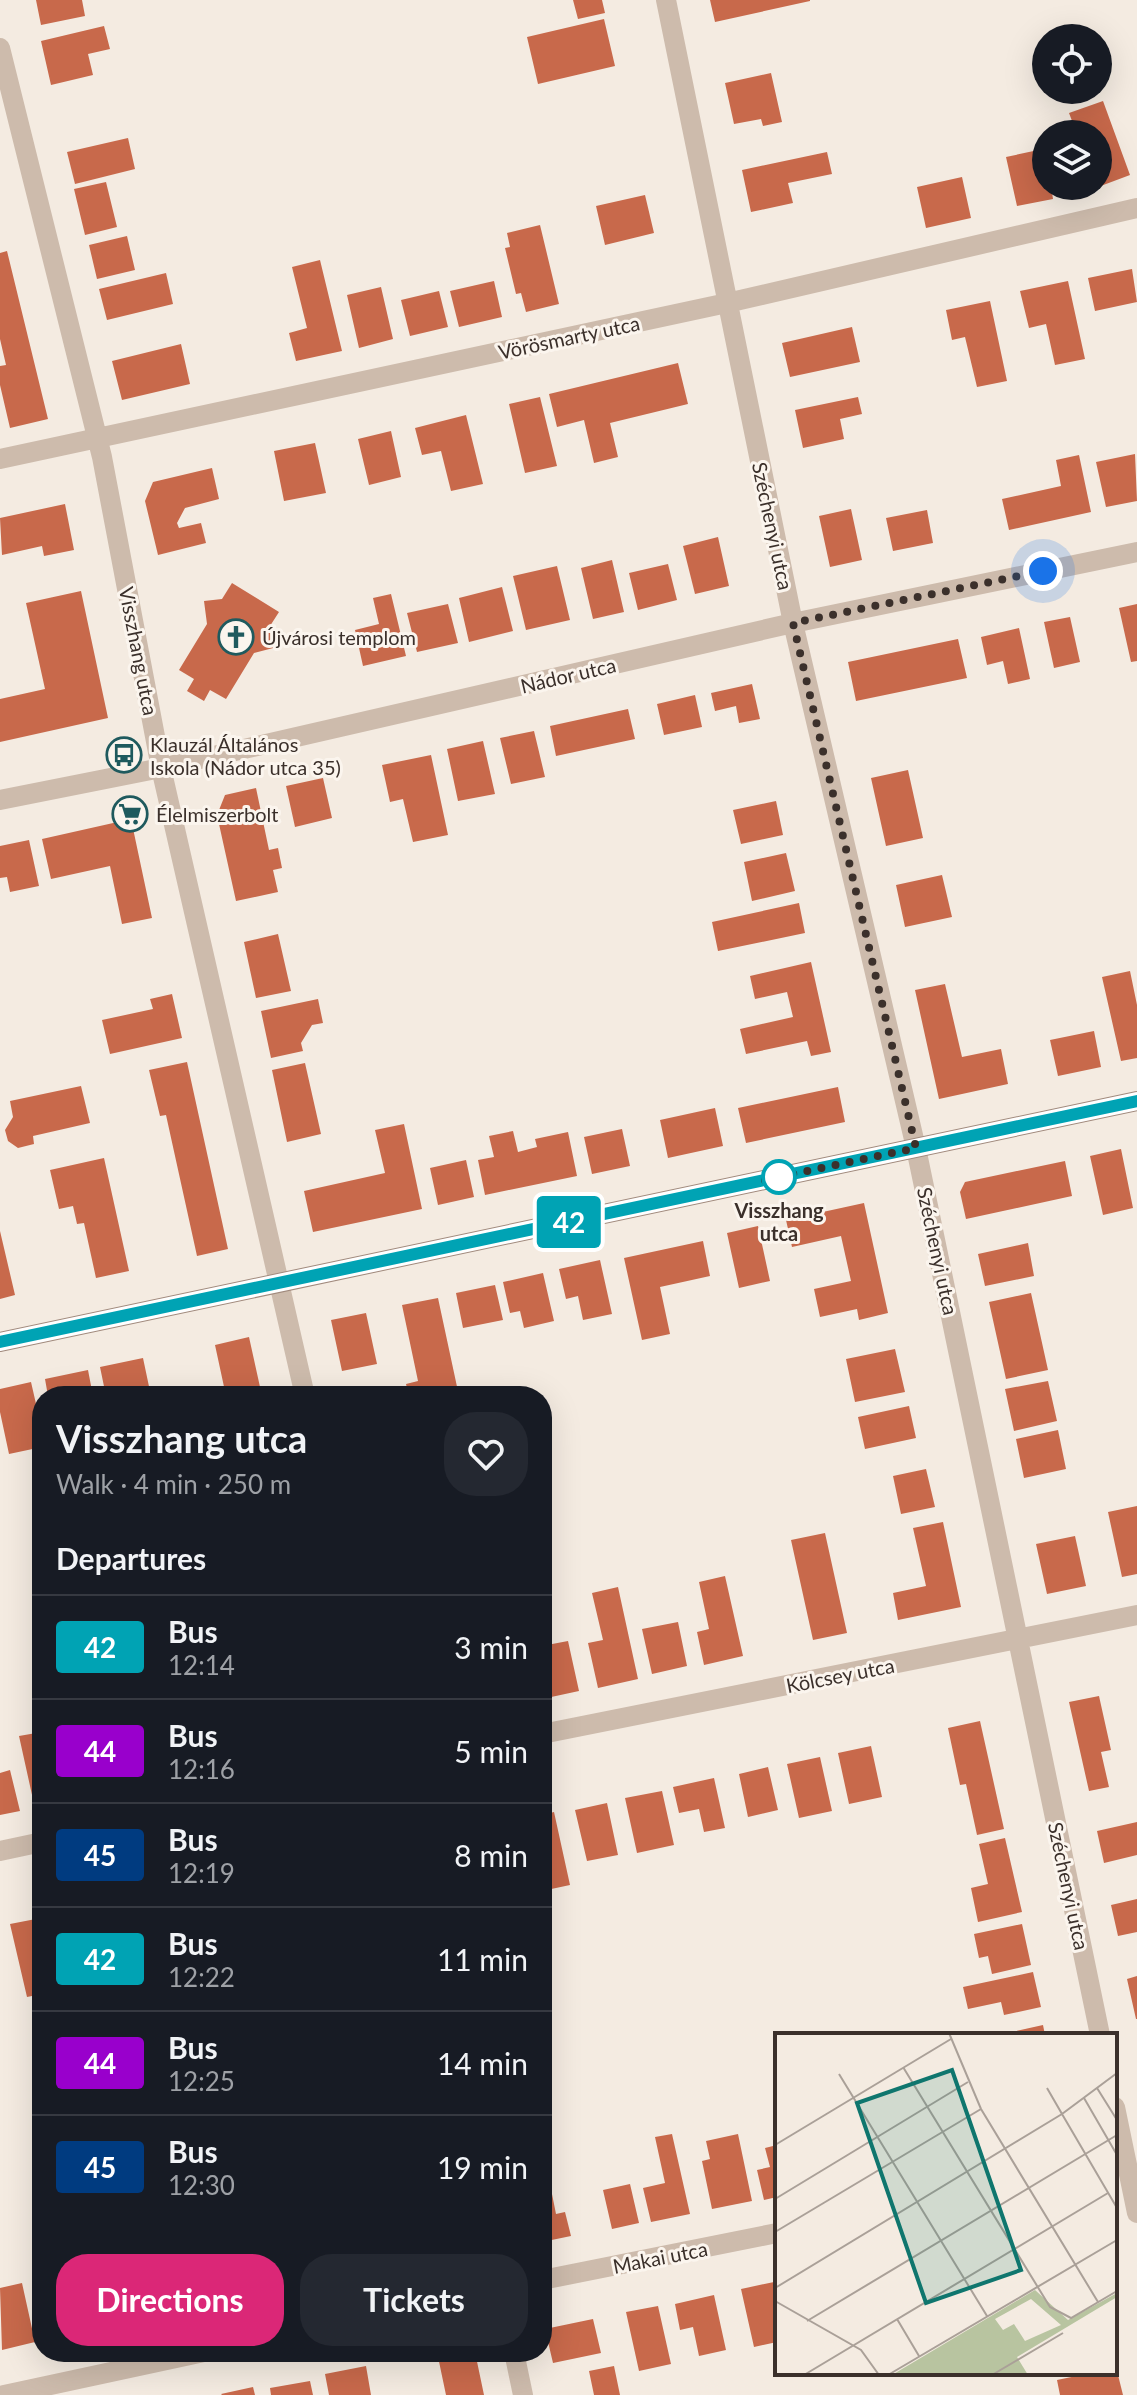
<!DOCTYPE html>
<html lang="en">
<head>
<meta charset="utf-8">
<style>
	:root { --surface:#171b24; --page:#242831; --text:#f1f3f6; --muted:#9ea1a6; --line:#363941; --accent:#db2777 }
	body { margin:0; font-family:Lato,sans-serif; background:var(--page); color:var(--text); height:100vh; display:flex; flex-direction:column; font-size:30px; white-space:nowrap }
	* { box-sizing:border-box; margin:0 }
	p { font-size:26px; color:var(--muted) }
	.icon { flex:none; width:44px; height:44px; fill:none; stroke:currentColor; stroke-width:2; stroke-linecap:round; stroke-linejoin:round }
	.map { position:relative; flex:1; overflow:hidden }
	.details { position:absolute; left:32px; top:1386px; width:520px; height:976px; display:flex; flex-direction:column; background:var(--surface); border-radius:32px; box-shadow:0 8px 32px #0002 }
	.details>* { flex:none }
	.badge { padding:0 16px; border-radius:6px; font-size:28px; line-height:52px }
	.buttons { position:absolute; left:1032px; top:24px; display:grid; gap:16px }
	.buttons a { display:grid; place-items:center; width:80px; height:80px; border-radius:50%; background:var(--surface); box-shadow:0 8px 32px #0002; font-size:40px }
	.you { position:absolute; width:40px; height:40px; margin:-20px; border:6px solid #fff; border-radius:50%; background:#1a73e8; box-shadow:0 0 0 12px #1a73e833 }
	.map>.badge { position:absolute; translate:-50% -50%; box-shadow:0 0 0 4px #fff }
	h2 { padding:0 24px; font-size:30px; line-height:72px }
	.round { display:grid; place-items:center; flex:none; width:84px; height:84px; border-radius:32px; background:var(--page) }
	.summary { display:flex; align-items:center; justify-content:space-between; height:136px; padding:0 24px }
	h1 { font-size:38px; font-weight:700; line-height:60px }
	.cta { display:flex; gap:16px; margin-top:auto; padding:16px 24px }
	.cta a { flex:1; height:92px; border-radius:32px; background:var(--accent); color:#fff; font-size:32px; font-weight:700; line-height:92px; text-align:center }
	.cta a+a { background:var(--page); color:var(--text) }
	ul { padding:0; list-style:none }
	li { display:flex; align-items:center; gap:24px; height:104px; padding:0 24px; border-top:2px solid var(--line) }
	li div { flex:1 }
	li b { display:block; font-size:30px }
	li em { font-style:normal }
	li .badge { min-width:88px; font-weight:700; text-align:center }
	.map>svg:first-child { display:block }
	.building { fill:#c8694b }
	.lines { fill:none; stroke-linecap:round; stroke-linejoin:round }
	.street { stroke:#cdbbac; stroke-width:20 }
	.secondary { stroke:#a18a7d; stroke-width:20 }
	.line-casing { stroke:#fff; stroke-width:18 }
	.line { stroke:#00a3b4; stroke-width:12 }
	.walk { stroke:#3b302b; stroke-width:8; stroke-dasharray:0 14.4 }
	.stop-dot { fill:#fff; stroke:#00a3b4; stroke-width:4 }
	.labels { text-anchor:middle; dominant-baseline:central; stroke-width:6; stroke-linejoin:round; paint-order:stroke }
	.street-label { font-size:20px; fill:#3b302b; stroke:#fbf5ee }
	.poi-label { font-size:20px; fill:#3b302b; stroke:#fbf5ee; text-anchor:start }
	.stop-label { font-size:20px; font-weight:bold; fill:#3b302b; stroke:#fbf5ee }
	.inset-road { fill:none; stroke:#aaa098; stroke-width:2 }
	.view { fill:#0f766e; fill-opacity:0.15; stroke:#0f766e; stroke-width:4 }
	.inset-edge { fill:none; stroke:#3b302b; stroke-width:4 }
</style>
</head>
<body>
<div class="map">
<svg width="1137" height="2395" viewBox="0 0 1137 2395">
	<rect width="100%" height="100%" fill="#f4ebe1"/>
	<path class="building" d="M 36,0 L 82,0 L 85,16 L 41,25 Z
		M 573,0 L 602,0 L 605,13 L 578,19 Z
		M 710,0 L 810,0 L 810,1 L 715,22 Z
		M 604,19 L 615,66 L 538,84 L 527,37 Z
		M 104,26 L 110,49 L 88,54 L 93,75 L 51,85 L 41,41 Z
		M 771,73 L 782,122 L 763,126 L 761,119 L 734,124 L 725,83 Z
		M 1103,101 L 1130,175 L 1098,187 L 1098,134 L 1077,134 L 1069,113 Z
		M 128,138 L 135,169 L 75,184 L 67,152 Z
		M 1043,149 L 1046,186 L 1051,186 L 1053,199 L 1017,206 L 1006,157 Z
		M 827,152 L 832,174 L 788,183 L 793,203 L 751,212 L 742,170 Z
		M 962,177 L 971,218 L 926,228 L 917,187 Z
		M 106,182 L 117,227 L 85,235 L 74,189 Z
		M 645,195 L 654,233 L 605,245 L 596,206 Z
		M 540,225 L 559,304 L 526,312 L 521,293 L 516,294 L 505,248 L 510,247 L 507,233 Z
		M 127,236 L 135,270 L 97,279 L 89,245 Z
		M 7,251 L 48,419 L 10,428 L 0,385 L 0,366 L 6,365 L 0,339 L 0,253 Z
		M 320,260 L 342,351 L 296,361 L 289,333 L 307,328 L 292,267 Z
		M 1132,269 L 1137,302 L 1095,311 L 1088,278 Z
		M 166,273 L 173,304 L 107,320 L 99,289 Z
		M 494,281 L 502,317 L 459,327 L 450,291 Z
		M 1068,281 L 1085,359 L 1055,365 L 1046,324 L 1029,328 L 1020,291 Z
		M 381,287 L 393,339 L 359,348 L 347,295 Z
		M 439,291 L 448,327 L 410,336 L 401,300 Z
		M 990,301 L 1007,381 L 977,387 L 965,337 L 952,340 L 946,310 Z
		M 852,327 L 860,362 L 790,377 L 782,343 Z
		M 181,344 L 190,384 L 122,400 L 112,361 Z
		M 678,363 L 688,404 L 610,423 L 618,457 L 594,463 L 584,420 L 557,427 L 549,394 Z
		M 540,397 L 557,466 L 525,473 L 509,404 Z
		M 858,397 L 862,414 L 840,419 L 844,439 L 803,448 L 795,410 Z
		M 466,415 L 483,484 L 451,491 L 441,451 L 422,455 L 415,428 Z
		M 391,431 L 401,477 L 369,485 L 358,439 Z
		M 315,443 L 326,493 L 284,501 L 274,451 Z
		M 1135,454 L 1137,501 L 1106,507 L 1096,462 Z
		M 1079,455 L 1091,512 L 1009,530 L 1002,499 L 1061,486 L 1056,460 Z
		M 212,468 L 219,499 L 185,508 L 177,523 L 179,528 L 201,523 L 206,543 L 158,555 L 145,501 L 153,482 Z
		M 65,504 L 74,550 L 44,556 L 42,546 L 2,555 L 0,518 Z
		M 851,509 L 862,560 L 830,567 L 819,516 Z
		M 927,510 L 933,543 L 893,551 L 886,518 Z
		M 718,537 L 729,586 L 695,594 L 683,546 Z
		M 612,560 L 624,612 L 593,619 L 581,568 Z
		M 668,564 L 677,600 L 638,610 L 629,573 Z
		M 557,566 L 570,620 L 526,630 L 513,576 Z
		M 232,583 L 279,612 L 270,626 L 277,647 L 254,653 L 226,699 L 210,690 L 204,701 L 187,691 L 194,679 L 179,670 L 207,624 L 204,601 L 222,599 Z
		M 502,587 L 513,631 L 469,642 L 459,598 Z
		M 81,591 L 108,718 L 0,742 L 0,699 L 45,689 L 26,603 Z
		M 391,594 L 406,656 L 363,666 L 355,630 L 379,624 L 373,598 Z
		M 448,604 L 458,643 L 417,652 L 407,613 Z
		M 1137,604 L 1137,661 L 1131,662 L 1119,608 Z
		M 1070,617 L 1080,662 L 1054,668 L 1044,622 Z
		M 1019,628 L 1030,679 L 1008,684 L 1003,661 L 987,665 L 981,637 Z
		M 958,639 L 967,678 L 856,701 L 848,662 Z
		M 752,684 L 760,719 L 739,723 L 736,706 L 715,711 L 711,693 Z
		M 695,695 L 702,727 L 664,735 L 657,704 Z
		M 628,709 L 635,739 L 556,756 L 550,726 Z
		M 534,731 L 545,777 L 511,784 L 500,738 Z
		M 483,741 L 495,794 L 458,801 L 447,749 Z
		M 431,755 L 448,835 L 413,842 L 403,799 L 390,802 L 382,765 Z
		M 908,770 L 923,838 L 886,846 L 871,778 Z
		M 323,778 L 332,818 L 295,827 L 286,786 Z
		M 256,788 L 269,850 L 278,848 L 282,868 L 273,870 L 278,892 L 236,901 L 217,815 L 225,795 Z
		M 776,801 L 783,835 L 741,844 L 733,810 Z
		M 131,819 L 152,918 L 122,924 L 110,866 L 51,879 L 42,839 Z
		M 29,840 L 39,886 L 10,892 L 7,877 L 0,878 L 0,846 Z
		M 786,853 L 795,891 L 752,901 L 744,862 Z
		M 942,875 L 952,917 L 905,927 L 896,885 Z
		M 799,903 L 805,933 L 718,951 L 712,922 Z
		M 278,934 L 291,991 L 256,998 L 244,942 Z
		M 811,962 L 831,1052 L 811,1056 L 807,1041 L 746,1054 L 740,1029 L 793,1017 L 787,992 L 755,999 L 750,976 Z
		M 1130,971 L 1137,1005 L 1137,1058 L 1121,1061 L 1102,977 Z
		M 945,984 L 962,1057 L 1001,1049 L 1008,1084 L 939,1099 L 915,990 Z
		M 172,994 L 182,1038 L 110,1054 L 102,1020 L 153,1009 L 150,999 Z
		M 318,999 L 323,1023 L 312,1025 L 301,1043 L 303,1051 L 271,1058 L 261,1011 Z
		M 1094,1031 L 1101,1067 L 1058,1076 L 1050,1040 Z
		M 187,1062 L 228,1249 L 197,1256 L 166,1115 L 160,1116 L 149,1070 Z
		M 305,1063 L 321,1134 L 287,1142 L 272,1070 Z
		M 81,1086 L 90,1123 L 33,1136 L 34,1144 L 18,1148 L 8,1141 L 5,1130 L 13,1117 L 10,1101 Z
		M 838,1087 L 845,1122 L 746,1143 L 738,1108 Z
		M 715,1108 L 723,1146 L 668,1158 L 660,1120 Z
		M 404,1124 L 422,1209 L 313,1232 L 304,1191 L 385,1173 L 375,1130 Z
		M 622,1129 L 630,1166 L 592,1174 L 584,1137 Z
		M 513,1131 L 518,1152 L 537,1147 L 535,1139 L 568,1132 L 577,1176 L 485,1195 L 478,1160 L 494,1157 L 489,1136 Z
		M 1121,1149 L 1133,1208 L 1103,1215 L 1090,1156 Z
		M 104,1158 L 129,1271 L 96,1278 L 84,1223 L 77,1224 L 73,1206 L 59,1209 L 50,1170 Z
		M 466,1160 L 474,1197 L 438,1205 L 430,1168 Z
		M 1065,1161 L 1072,1196 L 966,1219 L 960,1192 L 965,1182 Z
		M 864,1203 L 888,1313 L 859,1320 L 857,1309 L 820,1317 L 814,1289 L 851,1281 L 841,1236 L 792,1247 L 786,1220 Z
		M 758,1226 L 770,1281 L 739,1288 L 727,1233 Z
		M 0,1231 L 15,1295 L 0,1299 Z
		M 703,1241 L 710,1276 L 660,1287 L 670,1334 L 642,1340 L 624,1258 Z
		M 1028,1243 L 1034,1276 L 985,1286 L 978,1254 Z
		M 600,1260 L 612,1314 L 583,1320 L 578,1296 L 566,1299 L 559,1269 Z
		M 543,1273 L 554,1321 L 524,1328 L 520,1311 L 510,1313 L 503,1282 Z
		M 495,1285 L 503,1320 L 463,1328 L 456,1293 Z
		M 1031,1293 L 1048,1370 L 1006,1379 L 989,1302 Z
		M 438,1298 L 459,1396 L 409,1396 L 406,1384 L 418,1381 L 402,1305 Z
		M 366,1313 L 377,1364 L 342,1371 L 331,1320 Z
		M 249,1337 L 262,1396 L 226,1396 L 215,1345 Z
		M 895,1349 L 905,1392 L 855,1402 L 846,1359 Z
		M 143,1358 L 151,1396 L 106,1396 L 100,1367 Z
		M 88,1370 L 93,1396 L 48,1396 L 45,1379 Z
		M 1048,1381 L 1057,1421 L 1014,1431 L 1005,1389 Z
		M 31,1382 L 42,1430 L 42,1447 L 9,1454 L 0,1412 L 0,1389 Z
		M 909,1406 L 916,1438 L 865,1449 L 858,1417 Z
		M 1058,1430 L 1066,1469 L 1024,1478 L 1016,1439 Z
		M 926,1469 L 935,1507 L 901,1514 L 893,1476 Z
		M 1137,1506 L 1137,1574 L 1122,1577 L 1108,1512 Z
		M 943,1522 L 961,1607 L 898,1620 L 893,1593 L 926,1586 L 913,1528 Z
		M 825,1533 L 847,1633 L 813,1640 L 791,1540 Z
		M 1075,1536 L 1086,1586 L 1047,1594 L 1036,1544 Z
		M 725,1576 L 743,1656 L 704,1665 L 697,1632 L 709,1629 L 699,1582 Z
		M 618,1587 L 638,1679 L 598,1688 L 588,1643 L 603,1640 L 592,1593 Z
		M 678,1622 L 687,1666 L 652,1674 L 642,1629 Z
		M 568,1641 L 579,1691 L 542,1699 L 542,1658 L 549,1656 L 547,1645 Z
		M 1099,1696 L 1111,1750 L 1101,1752 L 1109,1787 L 1089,1791 L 1069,1702 Z
		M 980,1721 L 1004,1829 L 977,1835 L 966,1784 L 960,1785 L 948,1728 Z
		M 42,1732 L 42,1802 L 34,1804 L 19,1736 Z
		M 871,1746 L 882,1797 L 849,1804 L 838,1753 Z
		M 820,1757 L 832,1811 L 799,1818 L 787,1764 Z
		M 768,1767 L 778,1810 L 748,1817 L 739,1774 Z
		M 10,1770 L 20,1811 L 0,1815 L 0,1773 Z
		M 714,1778 L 725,1828 L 704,1832 L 699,1809 L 679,1813 L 673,1787 Z
		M 662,1791 L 674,1845 L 637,1853 L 625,1798 Z
		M 607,1803 L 618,1855 L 587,1861 L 575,1810 Z
		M 554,1812 L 570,1885 L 542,1891 L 542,1815 Z
		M 1137,1822 L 1137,1855 L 1104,1863 L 1097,1831 Z
		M 1005,1838 L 1022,1912 L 978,1922 L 971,1888 L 988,1884 L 979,1844 Z
		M 1137,1899 L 1137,1932 L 1118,1936 L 1111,1905 Z
		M 41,1918 L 42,1994 L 27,1997 L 10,1924 Z
		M 1022,1924 L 1031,1965 L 992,1974 L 988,1956 L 979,1958 L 974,1934 Z
		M 1033,1972 L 1041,2007 L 1004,2015 L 1001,2002 L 968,2009 L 963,1987 Z
		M 1137,1976 L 1137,2019 L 1136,2019 L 1127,1979 Z
		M 1043,2025 L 1045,2035 L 1003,2035 L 1003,2034 Z
		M 672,2134 L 690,2214 L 651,2222 L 643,2188 L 665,2183 L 655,2137 Z
		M 738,2134 L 752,2201 L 712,2209 L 702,2161 L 710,2159 L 706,2141 Z
		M 777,2145 L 777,2197 L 764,2200 L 757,2170 L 770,2167 L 765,2148 Z
		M 630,2184 L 639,2223 L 612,2229 L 603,2190 Z
		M 551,2189 L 556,2214 L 565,2212 L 571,2236 L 542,2242 L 542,2191 Z
		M 774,2282 L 777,2298 L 777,2342 L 754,2347 L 741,2289 Z
		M 22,2283 L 35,2342 L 2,2350 L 0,2288 Z
		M 714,2295 L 726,2350 L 699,2356 L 693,2327 L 680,2330 L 675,2304 Z
		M 658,2306 L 671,2364 L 639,2371 L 626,2312 Z
		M 593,2319 L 601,2353 L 553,2363 L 545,2329 Z
		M 437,2352 L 475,2352 L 484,2395 L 446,2395 Z
		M 1115,2363 L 1123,2395 L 1060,2395 L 1057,2380 L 1091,2373 L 1115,2373 Z
		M 366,2366 L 371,2395 L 329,2395 L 325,2374 Z
		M 614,2366 L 620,2395 L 594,2395 L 589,2371 Z
		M 310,2381 L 313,2395 L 271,2395 L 270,2388 Z
		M 253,2387 L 255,2395 L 222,2395 L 221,2394 Z"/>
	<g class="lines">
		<path class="street" d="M 666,0 L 793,623 L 916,1148 L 1100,2035
			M 0,48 L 102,457 L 161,768 L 305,1396
			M 0,459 L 727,303 L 1137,208
			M 0,800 L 161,768 L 793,623 L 1137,552
			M 542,1734 L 1137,1615
			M 0,1851 L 42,1842
			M 1115,2107 L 1137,2213
			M 542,2280 L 777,2233
			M 514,2352 L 523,2395
			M 4,2395 L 204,2352"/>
		<path class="secondary" d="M 0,1342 L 1137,1101"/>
	</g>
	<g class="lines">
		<defs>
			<path id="line" d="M 0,1342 L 1137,1101"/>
		</defs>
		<use href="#line" class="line-casing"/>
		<use href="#line" class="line"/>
		<path class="walk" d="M 779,1177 L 765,1180 L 916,1148 L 793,623 L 1043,571"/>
	</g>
	<defs>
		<symbol id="church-ring" viewBox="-11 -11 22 22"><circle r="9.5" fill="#fbf5ee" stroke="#1f5a5e" stroke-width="1.5"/><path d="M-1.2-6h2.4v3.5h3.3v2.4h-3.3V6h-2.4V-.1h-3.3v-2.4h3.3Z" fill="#1f5a5e"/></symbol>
		<symbol id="bus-ring" viewBox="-11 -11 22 22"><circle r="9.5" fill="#fbf5ee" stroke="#1f5a5e" stroke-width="1.5"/><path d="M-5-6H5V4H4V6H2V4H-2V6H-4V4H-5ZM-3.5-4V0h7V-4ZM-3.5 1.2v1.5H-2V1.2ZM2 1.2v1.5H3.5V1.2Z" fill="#1f5a5e"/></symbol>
		<symbol id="supermarket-ring" viewBox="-11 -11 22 22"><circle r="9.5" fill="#fbf5ee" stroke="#1f5a5e" stroke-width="1.5"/><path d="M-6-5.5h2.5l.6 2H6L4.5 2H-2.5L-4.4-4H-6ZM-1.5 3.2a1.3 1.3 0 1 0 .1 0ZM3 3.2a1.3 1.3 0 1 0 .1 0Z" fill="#1f5a5e"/></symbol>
	</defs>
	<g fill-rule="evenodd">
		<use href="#church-ring" x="216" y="617" width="40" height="40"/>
		<use href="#bus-ring" x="104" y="735" width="40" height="40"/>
		<use href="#supermarket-ring" x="110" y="794" width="40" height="40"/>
	</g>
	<circle class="stop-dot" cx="779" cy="1177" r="16"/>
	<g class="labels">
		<g class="street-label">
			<text transform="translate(569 337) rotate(-12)">Vörösmarty utca</text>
			<text transform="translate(773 526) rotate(78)">Széchenyi utca</text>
			<text transform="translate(139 651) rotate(79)">Visszhang utca</text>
			<text transform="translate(568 675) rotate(-13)">Nádor utca</text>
			<text transform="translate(938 1251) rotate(78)">Széchenyi utca</text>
			<text transform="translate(840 1675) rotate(-11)">Kölcsey utca</text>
			<text transform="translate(1069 1886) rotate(78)">Széchenyi utca</text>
			<text transform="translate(660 2257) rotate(-11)">Makai utca</text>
		</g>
		<g class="poi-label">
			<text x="262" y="637">Újvárosi templom</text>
			<text x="150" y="744">Klauzál Általános<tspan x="150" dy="23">Iskola (Nádor utca 35)</tspan></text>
			<text x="156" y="814">Élelmiszerbolt</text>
		</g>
		<g class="stop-label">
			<text x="779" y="1210">Visszhang<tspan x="779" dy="23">utca</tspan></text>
		</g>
	</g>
	<g transform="translate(775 2033)">
		<rect width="342" height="342" fill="#f4ebe1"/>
		<path d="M 260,257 L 293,287 L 342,260 L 342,264 L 242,324 L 253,342 L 117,342 ZM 256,266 L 286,292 L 250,308 L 239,291 L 228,297 L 220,286 Z" fill="#b8c4a0" fill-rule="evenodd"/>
		<path class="inset-road" d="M 174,0 L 206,76 L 323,269M 128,34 L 275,274 L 296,285 L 342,258M 342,40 L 287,81 L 342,175M 64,41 L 212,283M 322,55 L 342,87M 309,65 L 342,122M 0,112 L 176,6M 0,166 L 193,49M 0,199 L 206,76M 0,255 L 287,81 L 272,55M 0,268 L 86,317 L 104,342M 122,286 L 144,323M 32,288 L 342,102M 29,342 L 333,160M 113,342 L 342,207M 217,342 L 288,300"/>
		<path class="view" d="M 177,37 L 246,237 L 151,270 L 82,70 Z"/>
		<rect width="342" height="342" class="inset-edge"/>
	</g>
</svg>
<div class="buttons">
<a><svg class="icon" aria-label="locate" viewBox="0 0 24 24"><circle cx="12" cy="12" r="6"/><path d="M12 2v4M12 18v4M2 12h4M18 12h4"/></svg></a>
<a><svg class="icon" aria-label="layers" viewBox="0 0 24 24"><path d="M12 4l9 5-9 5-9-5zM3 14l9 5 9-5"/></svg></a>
</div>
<div class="you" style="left:1043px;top:571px"></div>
<b class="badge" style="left:569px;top:1222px;background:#00a3b4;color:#fff">42</b>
<section class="details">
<div class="summary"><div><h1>Visszhang utca</h1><p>Walk · 4 min · 250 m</p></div><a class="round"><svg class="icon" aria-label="heart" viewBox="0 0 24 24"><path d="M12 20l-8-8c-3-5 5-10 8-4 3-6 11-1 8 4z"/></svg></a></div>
<h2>Departures</h2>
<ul>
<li><span class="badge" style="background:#00a3b4;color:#fff">42</span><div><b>Bus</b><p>12:14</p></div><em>3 min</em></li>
<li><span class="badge" style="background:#90c;color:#fff">44</span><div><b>Bus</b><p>12:16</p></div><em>5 min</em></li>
<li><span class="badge" style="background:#003b80;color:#fff">45</span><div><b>Bus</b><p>12:19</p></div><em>8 min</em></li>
<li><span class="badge" style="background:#00a3b4;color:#fff">42</span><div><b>Bus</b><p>12:22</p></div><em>11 min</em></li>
<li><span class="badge" style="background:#90c;color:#fff">44</span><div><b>Bus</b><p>12:25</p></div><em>14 min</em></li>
<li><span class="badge" style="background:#003b80;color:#fff">45</span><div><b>Bus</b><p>12:30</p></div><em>19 min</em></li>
</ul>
<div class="cta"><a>Directions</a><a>Tickets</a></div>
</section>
</div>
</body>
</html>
